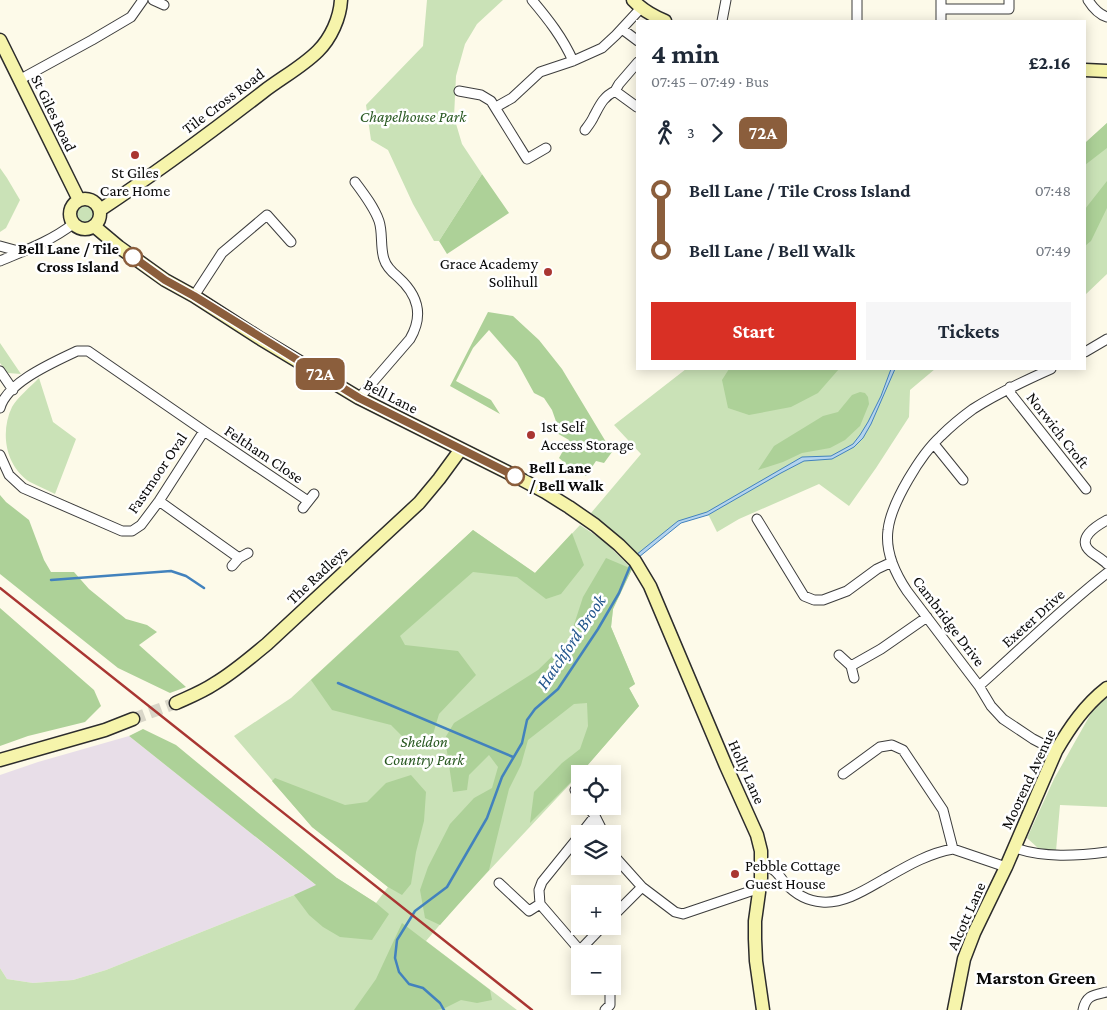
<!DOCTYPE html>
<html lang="en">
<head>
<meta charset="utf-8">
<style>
	:root { --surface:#fff; --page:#f6f6f7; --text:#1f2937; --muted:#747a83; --accent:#d93025 }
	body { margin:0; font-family:"Crimson Pro",serif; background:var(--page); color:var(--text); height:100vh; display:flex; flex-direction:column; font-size:19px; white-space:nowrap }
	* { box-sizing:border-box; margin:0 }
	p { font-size:16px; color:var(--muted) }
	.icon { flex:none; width:28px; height:28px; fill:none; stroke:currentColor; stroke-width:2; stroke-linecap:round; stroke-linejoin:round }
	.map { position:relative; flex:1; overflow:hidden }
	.drawer { position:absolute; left:636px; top:20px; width:450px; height:350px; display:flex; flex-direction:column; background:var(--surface); border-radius:0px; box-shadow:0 2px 12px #0003 }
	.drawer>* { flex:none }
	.badge { padding:0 10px; border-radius:8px; font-size:18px; line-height:32px }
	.controls { position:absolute; left:571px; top:765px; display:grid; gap:10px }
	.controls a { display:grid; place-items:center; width:50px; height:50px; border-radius:0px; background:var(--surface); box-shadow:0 2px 12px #0003; font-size:25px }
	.map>.badge { position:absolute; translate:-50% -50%; box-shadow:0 0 0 2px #fff }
	.legs { display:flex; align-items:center; gap:8px; height:55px; padding:0 15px; font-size:16px }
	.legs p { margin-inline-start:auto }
	.headline { display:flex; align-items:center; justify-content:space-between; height:85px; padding:0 15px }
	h1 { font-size:28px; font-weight:700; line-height:38px }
	.action { display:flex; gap:10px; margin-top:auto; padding:10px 15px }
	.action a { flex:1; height:58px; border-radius:0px; background:var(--accent); color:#fff; font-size:20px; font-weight:700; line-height:58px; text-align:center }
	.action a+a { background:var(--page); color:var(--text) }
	ul { padding:0 15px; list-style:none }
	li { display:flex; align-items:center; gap:18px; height:60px; font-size:19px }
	li i { display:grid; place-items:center; width:8px; height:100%; margin:0 6px; background:currentColor }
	li i::after { content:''; width:12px; height:12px; margin:-6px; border:4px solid; border-radius:50%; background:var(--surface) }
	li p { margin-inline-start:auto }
	li:first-child i { background:linear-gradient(#0000 50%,currentColor 0) }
	li:last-child i { background:linear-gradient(currentColor 50%,#0000 0) }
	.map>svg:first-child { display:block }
	.industrial { fill:#e8dee8 }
	.green { fill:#cae2b7 }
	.forest { fill:#add198 }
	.water { fill:#b3d3ee; stroke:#4282bd }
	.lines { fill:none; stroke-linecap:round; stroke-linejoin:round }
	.stream { stroke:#4282bd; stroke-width:2.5 }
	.secondary-tunnel { stroke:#d9d6c8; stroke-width:12; stroke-dasharray:12 6; stroke-linecap:butt }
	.street-casing { stroke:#3d3d3d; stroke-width:11 }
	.secondary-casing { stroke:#2c2c2c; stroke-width:15 }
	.street { stroke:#fff; stroke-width:9 }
	.secondary { stroke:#f6f4ab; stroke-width:12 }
	.rail { stroke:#a93632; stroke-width:2.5 }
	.line-1-casing { stroke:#fff; stroke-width:11 }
	.line-1 { stroke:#8b5e3c; stroke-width:8 }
	.poi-dot { fill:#a93632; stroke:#fff; stroke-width:2 }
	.stop-1-dot { fill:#fff; stroke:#8b5e3c; stroke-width:2.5 }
	.labels { text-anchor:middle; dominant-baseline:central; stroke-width:5; stroke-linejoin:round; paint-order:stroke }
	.street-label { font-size:16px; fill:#0a0a0a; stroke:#fff }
	.park-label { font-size:16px; font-style:italic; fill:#295922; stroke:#fff }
	.poi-label { font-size:16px; fill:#0a0a0a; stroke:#fff; text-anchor:start }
	.stop-label { font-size:16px; font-weight:bold; fill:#0a0a0a; stroke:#fff; text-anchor:end }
	.water-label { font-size:18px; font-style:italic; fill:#22558c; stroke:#fff }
	.quarter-label { font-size:19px; font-weight:bold; fill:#0a0a0a; stroke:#fff }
</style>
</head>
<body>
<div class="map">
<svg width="1107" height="1010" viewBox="0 0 1107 1010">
	<rect width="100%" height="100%" fill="#fdfae9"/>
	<path class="industrial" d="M 129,736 L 317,886 L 106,970 L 73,980 L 33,983 L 7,979 L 0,968 L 0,775 L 38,762 Z"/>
	<path class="green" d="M 427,0 L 503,0 L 477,24 L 465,44 L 456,76 L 454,117 L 462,144 L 482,174 L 439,241 L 434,241 L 413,204 L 388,150 L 371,140 L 366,105 L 423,46 Z
		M 1107,123 L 1107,274 L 1085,295 L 1085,143 Z
		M 0,168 L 7,178 L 20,200 L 6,228 L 0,232 Z
		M77 214a10 10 0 1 1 20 0a10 10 0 1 1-20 0Z
		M 0,343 L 21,374 L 8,373 L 0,363 Z
		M 686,369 L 935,369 L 910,390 L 909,417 L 876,468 L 849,506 L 819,484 L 739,519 L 717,532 L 709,516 L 706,514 L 680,521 L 637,556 L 591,513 L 641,454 L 614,425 Z
		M 39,378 L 53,422 L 76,439 L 55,494 C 47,490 38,486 30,482 C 5,466 0,432 12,407 C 17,398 31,386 39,378 Z
		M 580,525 L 604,541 L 632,569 L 613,609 L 611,627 L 635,684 L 629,688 L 639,706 L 586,767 L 455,907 L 426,941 L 517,1010 L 0,1010 L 0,968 L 7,979 L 33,983 L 73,980 L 106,970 L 337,878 L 376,903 L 388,887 L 312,827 L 234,736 L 291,698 L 473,530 L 535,573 Z
		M 1107,697 L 1107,807 L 1060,805 L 1056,851 L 1038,848 L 1027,838 L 1054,779 L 1094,708 Z"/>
	<path class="forest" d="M 1107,123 L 1107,148 L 1085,165 L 1085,143 Z
		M 482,174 L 509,213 L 447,254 L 439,241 Z
		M 1107,181 L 1107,208 L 1091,241 L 1085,246 L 1085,209 Z
		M 488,312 L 513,316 L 539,340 L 562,369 L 612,452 L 604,463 L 596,461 L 586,476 L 575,468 L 573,470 L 559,458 L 569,440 L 555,432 L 558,427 L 552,410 L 544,398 L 534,393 L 517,362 L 489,330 L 473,348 L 456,381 L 491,400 L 500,414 L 450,386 Z
		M 729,369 L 839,369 L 818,393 L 791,407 L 749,415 L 728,408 L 722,380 Z
		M 860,392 L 865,393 L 868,397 L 869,404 L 860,426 L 845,440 L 830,448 L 802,453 L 783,462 L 758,470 L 774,446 L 823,416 L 838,412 L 852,395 Z
		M 0,495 L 6,502 L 29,520 L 44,560 L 51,572 L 74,572 L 89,589 L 126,619 L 147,625 L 157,632 L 139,645 L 186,687 L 170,693 L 118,668 L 0,574 Z
		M 473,530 L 535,573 L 572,533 L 584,565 L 561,594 L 546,599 L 517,577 L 473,572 L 400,636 L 405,645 L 458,651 L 476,675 L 439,714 L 429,748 L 403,737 L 391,725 L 332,710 L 311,680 Z
		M 606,558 L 632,569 L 613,609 L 611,627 L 635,684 L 629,688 L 639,706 L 586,767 L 530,823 L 534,792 L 562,763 L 580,749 L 588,726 L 587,703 L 574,704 L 528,740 L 521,765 L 509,789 L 489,870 L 440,925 L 425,918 L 420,890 L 428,867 L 450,824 L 474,798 L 492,788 L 498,767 L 489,755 L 469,775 L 467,790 L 453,792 L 445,738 L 454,723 L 538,670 L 569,640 L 583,597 Z
		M 0,608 L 94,690 L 101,706 L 85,722 L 28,736 L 0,746 Z
		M 143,729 L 176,745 L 337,878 L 376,903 L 389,914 L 372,940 L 340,937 L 323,927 L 309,915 L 294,895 L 316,885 L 129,736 Z
		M 411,775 L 426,792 L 424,821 L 416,852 L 411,884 L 402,895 L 388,887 L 312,827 L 272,781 L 275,778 L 345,805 L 367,802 L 386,783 Z
		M 402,923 L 490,990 L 492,1000 L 477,1003 L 461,1000 L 443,1009 L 436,1010 L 354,1010 L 376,979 Z"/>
	<path class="water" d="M 891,369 L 895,369 L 871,424 L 863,438 L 854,447 L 832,459 L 804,461 L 781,473 L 708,515 L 681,523 L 639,557 L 636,555 L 678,521 L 707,512 L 802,457 L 831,456 L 853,444 L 860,435 L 868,422 L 881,396 Z"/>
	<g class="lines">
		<path class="stream" d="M 51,580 L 171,571 L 186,576 L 204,588
			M 338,683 L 513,757
			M 444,1010 L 440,1003 L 423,988 L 409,984 L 399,972 L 395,958 L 397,940 L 415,911 L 447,887 L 487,818 L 502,777 L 522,743 L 527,720 L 535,709 L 558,689 L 598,629 L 619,593 L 631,564"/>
		<path class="secondary-tunnel" d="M 133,719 L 176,703"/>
		<defs>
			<path id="street" d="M 153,0 L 164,5
				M 532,0 C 548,19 563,38 573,61
				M 857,0 L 857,21
				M 1088,0 C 1093,8 1098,14 1107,17
				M 941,9 L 1009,9 L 1009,0
				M 722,21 L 726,0
				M 941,21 L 941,0
				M 622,29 L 638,41
				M 19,80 L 92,40 L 131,17 L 143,0
				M 459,91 L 481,95 L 491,101 L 527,159 L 546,148
				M 496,107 L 512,98 L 540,72 L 573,61 L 602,48 L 616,35 L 641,8
				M 637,107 L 615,91 L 619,84 L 638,62
				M 585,130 C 588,126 592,121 594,116 C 600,105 603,97 615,91
				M 355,182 C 364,194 374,207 379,221 C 383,233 380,247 384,259 C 386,266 393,273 398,277 C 418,295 424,315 410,339 L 359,398
				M 0,246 L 22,252
				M 0,261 C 26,250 51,241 73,224
				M 194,296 L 222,253 L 267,215 L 291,242
				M 1085,352 L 1107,339
				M 1051,369 C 1024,381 998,393 973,409 C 962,417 951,426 941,436 C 921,454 891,503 888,530 C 885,552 895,573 907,591 L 979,686 L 991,706 L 1003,719 L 1033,739 L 1056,751
				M 0,371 L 13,390
				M 1010,387 L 1011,394 L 1086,489
				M 0,408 C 7,382 54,362 77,351 L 88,351 L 204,431 L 159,501 L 141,525 L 132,531 L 122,531 L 23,488 L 9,475 L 0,455
				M 204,431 L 308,501
				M 934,444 L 963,480
				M 159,501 L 239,558
				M 303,508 L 314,494
				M 757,519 L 804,596 L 814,600 L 823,600 L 847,591 L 877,569 L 892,562
				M 1107,520 C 1096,526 1075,539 1091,552 C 1096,556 1102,559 1107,564
				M 232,566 L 239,558 L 248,553
				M 839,655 L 851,666 L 854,678
				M 851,666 L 881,649 L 927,617
				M 979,686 C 1022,648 1062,608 1107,573
				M 843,774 L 880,747 L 892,745 L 903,750 L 943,810 L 953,849
				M 575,790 L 580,797
				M 587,806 L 595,816 L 604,834
				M 581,834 L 595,816
				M 580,835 L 542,882 L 539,890 L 540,904 L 583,954
				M 1015,848 C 1044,858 1076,856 1107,852
				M 612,851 L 616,858 L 642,887 L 675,912 L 683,914 L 748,892 L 759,889
				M 761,867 C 765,868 769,867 772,869 C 778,872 781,879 785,883 C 795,894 808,901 822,902 C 845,904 868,888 886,878 C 907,866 929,853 953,849 L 1006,867
				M 499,883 L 529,911 L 540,904
				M 612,917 L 642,887
				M 580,950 L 603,926
				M 605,1010 L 610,1005 L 610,991 L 606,986
				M 1083,1010 C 1086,995 1094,995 1107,992"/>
			<path id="secondary" d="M 633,0 C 642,10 653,16 665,21
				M 0,40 L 79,200
				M 1085,70 L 1107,71
				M70 214a15 15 0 1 1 30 0a15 15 0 1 1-30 0Z
				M 100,210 C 156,173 210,133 263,92 C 281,78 302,67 318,51 C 331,38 340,18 341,0
				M 94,226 L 119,247 L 165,280 L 194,296 L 261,339 L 359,398 L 517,477 L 545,492 L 569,507 L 595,525 L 619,545 L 635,561 L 650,586 L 726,766 L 757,835 L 761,851 L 761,878 L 755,921 L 755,939 L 756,961 L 763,1010
				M 176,703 C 189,697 202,692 214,684 C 233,673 250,658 267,644 L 419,503 L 439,479 L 461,449
				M 0,760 L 105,730 L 133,719
				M 954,1010 L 964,959 L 974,933 L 1006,867 L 1056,751 C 1070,727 1085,705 1107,688"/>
		</defs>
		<use href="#street" class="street-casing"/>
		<use href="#secondary" class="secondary-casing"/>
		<use href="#street" class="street"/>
		<use href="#secondary" class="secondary"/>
		<path class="rail" d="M 0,588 L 532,1010"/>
	</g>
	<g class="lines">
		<defs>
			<path id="line-1" d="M 133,257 L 165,280 L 194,296 L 359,398 L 515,476"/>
		</defs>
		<use href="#line-1" class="line-1-casing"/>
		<use href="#line-1" class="line-1"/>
	</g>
	<g class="poi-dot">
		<circle cx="135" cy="155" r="5"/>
		<circle cx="548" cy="272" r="5"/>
		<circle cx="531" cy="435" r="5"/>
		<circle cx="735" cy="874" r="5"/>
	</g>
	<g class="stop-1-dot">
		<circle cx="133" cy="257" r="9"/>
		<circle cx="515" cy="476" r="9"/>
	</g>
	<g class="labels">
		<g class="street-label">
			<text transform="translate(223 101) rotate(-37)">Tile Cross Road</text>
			<text transform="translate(54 113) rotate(64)">St Giles Road</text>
			<text transform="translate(391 396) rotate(27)">Bell Lane</text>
			<text transform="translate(1058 430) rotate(52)">Norwich Croft</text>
			<text transform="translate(264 454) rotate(34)">Feltham Close</text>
			<text transform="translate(157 473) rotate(-56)">Fastmoor Oval</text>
			<text transform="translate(317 575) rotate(-43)">The Radleys</text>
			<text transform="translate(1033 618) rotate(-42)">Exeter Drive</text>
			<text transform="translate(949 621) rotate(53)">Cambridge Drive</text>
			<text transform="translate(747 772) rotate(66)">Holly Lane</text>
			<text transform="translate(1028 779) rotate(-65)">Moorend Avenue</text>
			<text transform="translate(966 916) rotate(-66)">Alcott Lane</text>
		</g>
		<g class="park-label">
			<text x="413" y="116">Chapelhouse Park</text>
			<text x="424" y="741">Sheldon<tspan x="424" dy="18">Country Park</tspan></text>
		</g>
		<g class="poi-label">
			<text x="135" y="172" text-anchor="middle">St Giles<tspan x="135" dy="18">Care Home</tspan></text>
			<text x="538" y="263" text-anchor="end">Grace Academy<tspan x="538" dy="18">Solihull</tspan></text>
			<text x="541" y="426">1st Self<tspan x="541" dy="18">Access Storage</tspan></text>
			<text x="745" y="865">Pebble Cottage<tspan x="745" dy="18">Guest House</tspan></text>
		</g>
		<g class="stop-label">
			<text x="119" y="248">Bell Lane / Tile<tspan x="119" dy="18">Cross Island</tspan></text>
			<text x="529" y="467" text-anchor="start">Bell Lane<tspan x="529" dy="18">/ Bell Walk</tspan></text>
		</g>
		<g class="water-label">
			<text transform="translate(571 642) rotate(-56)">Hatchford Brook</text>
		</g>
		<g class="quarter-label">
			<text x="1036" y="977">Marston Green</text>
		</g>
	</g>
</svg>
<div class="controls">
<a><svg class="icon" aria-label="locate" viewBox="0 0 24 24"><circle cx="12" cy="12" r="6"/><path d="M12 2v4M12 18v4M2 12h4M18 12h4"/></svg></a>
<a><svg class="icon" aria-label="layers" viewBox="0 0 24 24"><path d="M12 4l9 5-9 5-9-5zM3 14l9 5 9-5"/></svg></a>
<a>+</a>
<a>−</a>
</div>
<b class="badge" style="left:320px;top:374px;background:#8b5e3c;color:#fff">72A</b>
<section class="drawer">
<div class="headline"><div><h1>4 min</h1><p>07:45 – 07:49 · Bus</p></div><b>£2.16</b></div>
<div class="legs"><svg class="icon" aria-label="walk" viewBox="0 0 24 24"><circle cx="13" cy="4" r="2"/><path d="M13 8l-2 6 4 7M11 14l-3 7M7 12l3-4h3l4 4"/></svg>3<svg class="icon" aria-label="forward" viewBox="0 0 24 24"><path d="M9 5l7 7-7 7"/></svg><b class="badge" style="background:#8b5e3c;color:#fff">72A</b></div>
<ul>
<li><i style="color:#8b5e3c"></i><b>Bell Lane / Tile Cross Island</b><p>07:48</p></li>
<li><i style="color:#8b5e3c"></i><b>Bell Lane / Bell Walk</b><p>07:49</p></li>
</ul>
<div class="action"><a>Start</a><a>Tickets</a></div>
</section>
</div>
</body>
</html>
